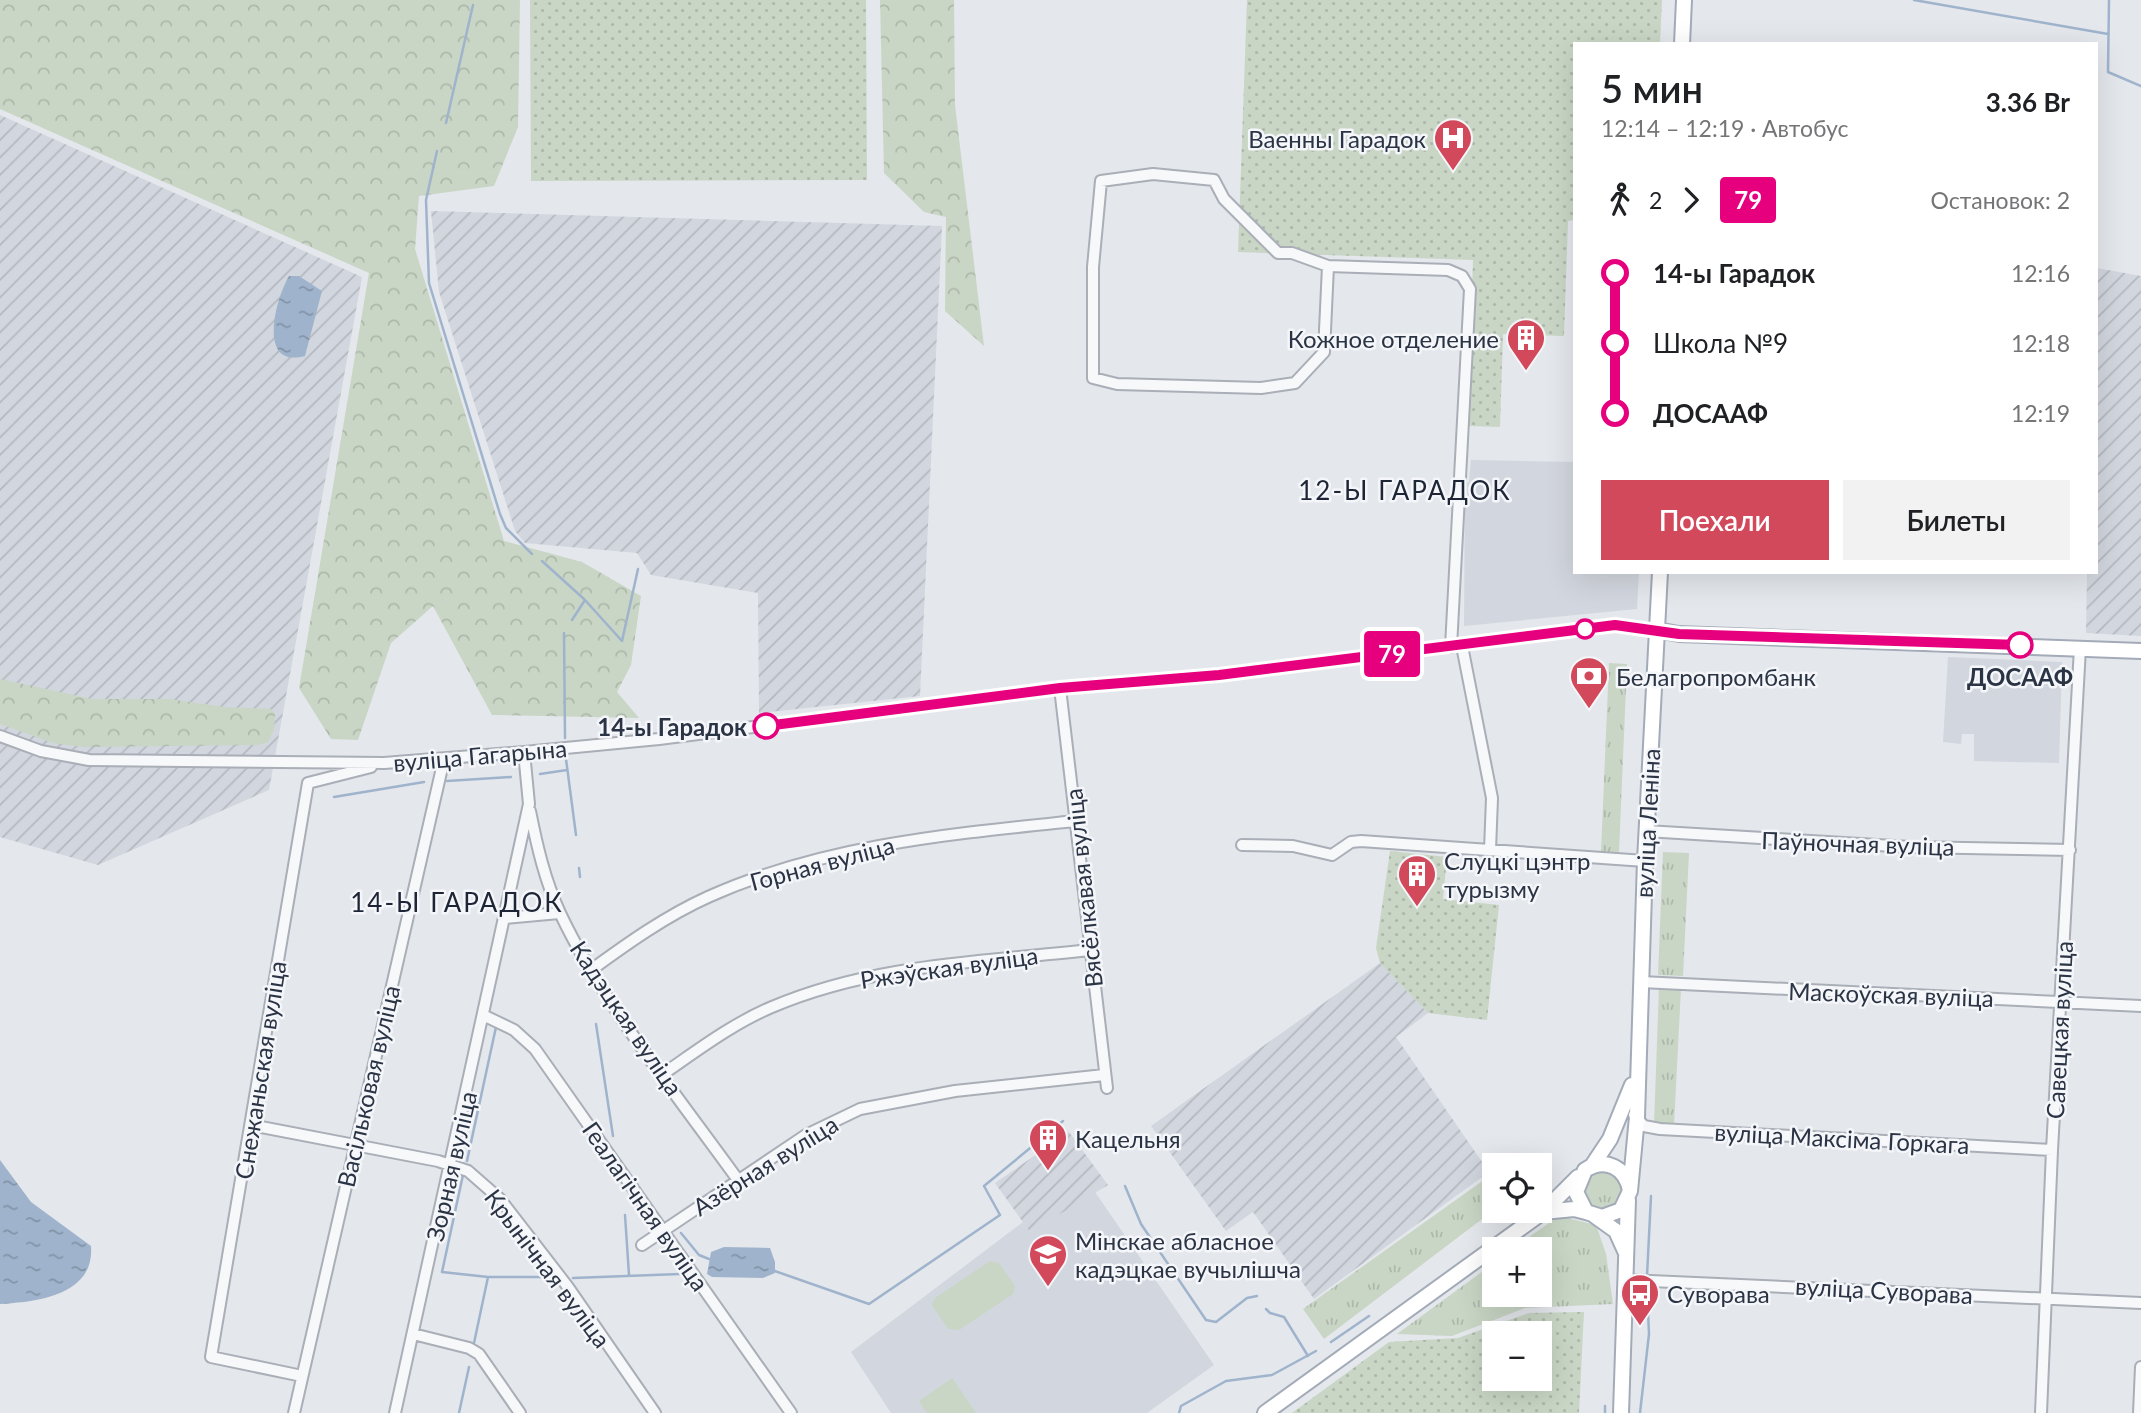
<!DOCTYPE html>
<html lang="ru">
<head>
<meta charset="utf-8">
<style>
	:root { --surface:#fff; --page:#f2f2f2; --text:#202124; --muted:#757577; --accent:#d1495b }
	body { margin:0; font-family:Lato,sans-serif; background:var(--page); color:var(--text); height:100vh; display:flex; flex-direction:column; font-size:26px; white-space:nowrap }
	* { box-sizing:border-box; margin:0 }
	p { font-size:23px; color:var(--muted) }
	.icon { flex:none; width:38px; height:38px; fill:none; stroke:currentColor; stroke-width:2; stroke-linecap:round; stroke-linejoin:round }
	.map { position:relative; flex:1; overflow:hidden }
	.details { position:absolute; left:1573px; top:42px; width:525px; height:532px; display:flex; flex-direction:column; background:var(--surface); border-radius:0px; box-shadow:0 7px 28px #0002 }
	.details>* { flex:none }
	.badge { padding:0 14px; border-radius:5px; font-size:24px; line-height:46px }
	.buttons { position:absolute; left:1482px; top:1153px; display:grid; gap:14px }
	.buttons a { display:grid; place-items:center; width:70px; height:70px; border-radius:0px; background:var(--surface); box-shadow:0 7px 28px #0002; font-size:35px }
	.map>.badge { position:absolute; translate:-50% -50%; box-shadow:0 0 0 4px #fff }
	.legs { display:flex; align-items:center; gap:10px; height:77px; padding:0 28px; font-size:23px }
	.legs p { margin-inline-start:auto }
	.head { display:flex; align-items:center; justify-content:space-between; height:119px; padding:0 28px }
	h1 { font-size:38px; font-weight:600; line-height:52px }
	.primary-button { display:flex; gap:14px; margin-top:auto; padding:14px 28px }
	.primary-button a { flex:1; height:80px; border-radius:0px; background:var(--accent); color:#fff; font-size:28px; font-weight:600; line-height:80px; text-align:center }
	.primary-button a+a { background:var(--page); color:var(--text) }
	ul { padding:0 28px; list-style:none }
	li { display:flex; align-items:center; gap:24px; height:70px; font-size:26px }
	li i { display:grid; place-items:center; width:10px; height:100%; margin:0 9px; background:currentColor }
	li i::after { content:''; width:18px; height:18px; margin:-9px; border:5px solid; border-radius:50%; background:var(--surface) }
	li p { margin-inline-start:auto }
	li:first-child i { background:linear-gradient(#0000 50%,currentColor 0) }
	li:last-child i { background:linear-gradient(currentColor 50%,#0000 0) }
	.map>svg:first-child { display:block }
	.built { fill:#d2d6de }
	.industrial { fill:url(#industrial-furrows) }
	.grass { fill:url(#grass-tufts) }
	.forest { fill:url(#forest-crowns) }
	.park { fill:url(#park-dots); fill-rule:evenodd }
	.pitch { fill:#c9d6c5 }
	.water { fill:url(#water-ripples) }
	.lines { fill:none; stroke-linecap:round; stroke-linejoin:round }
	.stream { stroke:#9fb4cc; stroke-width:2.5 }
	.minor-casing { stroke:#a9aeb7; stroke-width:14 }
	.major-casing { stroke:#a3abb8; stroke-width:18 }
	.minor { stroke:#f7f8fa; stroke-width:10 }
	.major { stroke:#fff; stroke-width:14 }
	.line-1-casing { stroke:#fff; stroke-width:16 }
	.line-1 { stroke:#e6007e; stroke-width:10 }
	.stop-1-dot { fill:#fff; stroke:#e6007e; stroke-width:3.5 }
	.labels { text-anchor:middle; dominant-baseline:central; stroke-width:5; stroke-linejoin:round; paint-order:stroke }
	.poi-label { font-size:24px; fill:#2b3445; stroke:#f4f6f9; text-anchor:start }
	.stop-label { font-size:24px; font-weight:bold; fill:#2b3445; stroke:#f4f6f9 }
	.street-label { font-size:24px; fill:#2b3445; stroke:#f4f6f9 }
	.neighbourhood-label { font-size:26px; letter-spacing:2px; fill:#1d2536; stroke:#f4f6f9 }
</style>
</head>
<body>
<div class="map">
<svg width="2141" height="1413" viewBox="0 0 2141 1413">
	<defs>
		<pattern id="industrial-furrows" width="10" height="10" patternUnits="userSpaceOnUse" patternTransform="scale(1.75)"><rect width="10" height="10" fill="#d2d6de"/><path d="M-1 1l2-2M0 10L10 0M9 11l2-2" fill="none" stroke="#b4b8c0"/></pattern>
		<pattern id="grass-tufts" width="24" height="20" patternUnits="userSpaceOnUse" patternTransform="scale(1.75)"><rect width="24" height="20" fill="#c9d6c5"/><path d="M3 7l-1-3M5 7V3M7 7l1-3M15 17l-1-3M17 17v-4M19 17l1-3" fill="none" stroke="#adb8ab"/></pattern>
		<pattern id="forest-crowns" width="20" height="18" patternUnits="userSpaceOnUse" patternTransform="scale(1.75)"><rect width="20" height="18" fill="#c9d6c5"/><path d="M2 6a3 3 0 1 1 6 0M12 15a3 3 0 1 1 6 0" fill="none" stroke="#adb8ab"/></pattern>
		<pattern id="park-dots" width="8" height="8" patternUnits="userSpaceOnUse" patternTransform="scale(1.75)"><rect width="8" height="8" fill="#c9d6c5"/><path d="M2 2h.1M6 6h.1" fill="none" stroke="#adb8ab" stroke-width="1.8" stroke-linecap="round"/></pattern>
		<pattern id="water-ripples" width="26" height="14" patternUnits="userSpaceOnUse" patternTransform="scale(1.75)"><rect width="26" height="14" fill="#9fb4cc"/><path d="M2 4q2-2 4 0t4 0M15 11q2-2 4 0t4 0" fill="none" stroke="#8293a7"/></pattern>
	</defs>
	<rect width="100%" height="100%" fill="#e4e7ec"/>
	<path class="built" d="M 1471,460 L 1575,462 L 1575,572 L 1639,572 L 1637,609 L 1464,626 L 1465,483 L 1469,482 Z
		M 1948,657 L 2062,662 L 2059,763 L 1974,761 L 1974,734 L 1962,734 L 1961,744 L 1943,742 Z
		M 1095,1192 L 1214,1365 L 1147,1413 L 891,1413 L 851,1352 L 1023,1222 L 1030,1232 Z"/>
	<path class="industrial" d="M 0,115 L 362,277 L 269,790 L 98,865 L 0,837 Z
		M 431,211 L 942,226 L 920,696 L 759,713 L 758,593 L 651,575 L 637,553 L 525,543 L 515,531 L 439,292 Z
		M 2097,268 L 2141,276 L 2141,636 L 2086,633 L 2087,572 L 2096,572 Z
		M 1380,963 L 1428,1013 L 1396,1037 L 1489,1172 L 1314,1299 L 1253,1212 L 1226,1231 L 1151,1126 Z
		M 1069,1132 L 1108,1185 L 1030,1232 L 995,1183 Z"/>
	<path class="grass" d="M 1609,663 L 1627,664 L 1619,852 L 1601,852 Z
		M 1663,852 L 1689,853 L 1683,976 L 1658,975 Z
		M 1659,988 L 1681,989 L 1674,1125 L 1654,1124 Z
		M1584 1189a19 19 0 1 1 38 0a19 19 0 1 1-38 0Z
		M 1488,1177 L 1494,1189 L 1494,1210 L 1324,1339 L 1303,1309 Z
		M 1559,1216 L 1596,1225 L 1606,1254 L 1613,1304 L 1525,1308 L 1452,1336 L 1397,1334 L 1494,1263 L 1494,1295 L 1540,1295 L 1540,1250 L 1512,1249 Z"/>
	<path class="forest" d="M 0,0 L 520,0 L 518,127 L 494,186 L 419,196 L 415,249 L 504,541 L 582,562 L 641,596 L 631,665 L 617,692 L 639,718 L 492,715 L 433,606 L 391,643 L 358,740 L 331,739 L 299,688 L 369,273 L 0,109 Z
		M 880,0 L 954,0 L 955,105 L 984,346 L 945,311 L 946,217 L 924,212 L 884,173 Z
		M 0,679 L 92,699 L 169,699 L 224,707 L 271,709 L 275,714 L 274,729 L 268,742 L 258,745 L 84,747 L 53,743 L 0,724 Z"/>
	<path class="park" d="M 530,0 L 866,0 L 867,180 L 531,181 Z
		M 1247,0 L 1662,0 L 1660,44 L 1575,44 L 1575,220 L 1568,221 L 1564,336 L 1503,334 L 1500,427 L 1467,426 L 1473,260 L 1238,252 Z
		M 1390,851 L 1447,857 L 1443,899 L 1499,905 L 1487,1020 L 1428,1013 L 1380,963 L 1376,948 Z
		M 1584,1312 L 1579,1413 L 1292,1413 L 1389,1342 L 1458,1338 L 1529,1313 ZM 1494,1334 L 1540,1334 L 1540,1379 L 1494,1379 Z"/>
	<path class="pitch" d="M 990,1261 L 999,1263 L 1015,1286 L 1013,1294 L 959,1330 L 948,1329 L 932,1305 L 935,1298 Z
		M 952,1378 L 976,1413 L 927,1413 L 919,1401 Z"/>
	<path class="water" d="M 289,276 L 299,276 L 322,291 L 305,356 C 256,369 276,298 289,276 Z
		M 0,1160 L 31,1202 L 91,1246 C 95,1295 37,1302 0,1304 Z
		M 724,1247 L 770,1248 L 775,1262 L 775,1273 L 763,1278 L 712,1277 L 707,1274 L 711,1252 Z"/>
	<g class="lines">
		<path class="stream" d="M 1914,0 L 2108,34
			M 2109,0 L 2108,72 L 2141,86
			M 446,123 L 473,5
			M 437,151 L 426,200 L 429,283 L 500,514 L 506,528 L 532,554
			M 542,561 L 584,599
			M 572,620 L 585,600 L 622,641 L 638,569
			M 564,633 L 565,738
			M 566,759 L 576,835
			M 540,774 L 567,770
			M 447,781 L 511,777
			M 334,797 L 424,782
			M 579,868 L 580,877
			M 596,1024 L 613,1136
			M 467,1161 L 496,1027
			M 463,1175 L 442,1272 L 488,1277 L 545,1277
			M 1125,1186 L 1141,1224 L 1206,1320 L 1216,1322 L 1247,1298 L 1257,1296
			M 625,1215 L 629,1275
			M 681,1233 L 699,1255 L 709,1259
			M 772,1270 L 869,1304 L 1000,1215 L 984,1186 L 1063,1121
			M 1647,1276 L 1651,1196
			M 573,1278 L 680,1274
			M 1266,1309 L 1270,1313 L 1284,1317 L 1308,1356
			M 1331,1342 L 1369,1316
			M 474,1343 L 488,1277
			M 459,1413 L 469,1367
			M 1179,1413 L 1181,1406 L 1226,1381 L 1272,1375 L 1316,1351
			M 1605,1413 L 1605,1406
			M 1640,1413 L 1649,1334 L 1647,1289"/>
		<defs>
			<path id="minor" d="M 1328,266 L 1324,352 L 1295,383 L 1261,388 L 1117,384 L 1093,378 L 1093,267 L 1101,181 L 1153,174 L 1214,180 L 1224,199 L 1278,253 L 1292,253 L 1328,266 L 1448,270 L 1462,276 L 1470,289 L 1451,647
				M 1462,646 L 1492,798 L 1490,850
				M 1060,688 L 1107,1088
				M 0,736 L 41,751 L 89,760 L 384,763 L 524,752 L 659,739 L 1060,688 L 1218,675 L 1615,625 L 1657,630
				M 530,811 C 537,846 545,881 560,913 C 603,1004 679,1098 738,1180
				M 1646,831 L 1910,847 L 2070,850
				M 1242,845 L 1293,846 L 1332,855 L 1351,842 L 1361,841 L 1645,861
				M 505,918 L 559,913
				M 591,970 C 628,943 666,916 708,897 C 824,845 950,834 1075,821
				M 1641,982 L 2141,1006
				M 485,1016 L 514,1030 L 535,1049 L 791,1413
				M 663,1074 C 698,1050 732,1024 772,1007 C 873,964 981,962 1090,950
				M 1634,1115 L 1644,1126 L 1660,1129 L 2052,1150
				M 251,1125 L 438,1161 L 468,1171 L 500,1199 L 568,1287 L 655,1413
				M 642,1245 L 806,1135 L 860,1109 L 955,1091 L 1104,1075
				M 1628,1280 L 2141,1303
				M 413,1334 L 469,1348 L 479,1354 L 520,1413
				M 302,1376 L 211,1357 L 308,783 L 371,767
				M 294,1413 L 444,759
				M 395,1413 L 529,804 L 524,752
				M 2041,1413 L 2052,1150 L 2080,648
				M 2139,1413 L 2141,1367"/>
			<path id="major" d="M 1682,44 L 1684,0
				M 1657,630 L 1679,634 L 2141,651
				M 1592,1166 L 1610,1139 L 1632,1085
				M 1630,1191 C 1626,1167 1605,1157 1585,1170 L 1576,1192 L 1586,1212 L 1602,1217 L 1621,1210 L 1630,1191 L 1637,1117 L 1645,861 L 1660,572
				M 1543,1212 L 1574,1209 L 1586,1212
				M 1595,1216 L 1616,1231 L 1626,1253
				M 1265,1413 L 1543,1212 L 1578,1177
				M 1621,1413 L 1628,1200"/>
		</defs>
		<use href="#minor" class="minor-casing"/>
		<use href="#major" class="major-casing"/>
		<use href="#minor" class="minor"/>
		<use href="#major" class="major"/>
	</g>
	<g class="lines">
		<defs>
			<path id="line-1" d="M 766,726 L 1060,688 L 1219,675 L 1615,625 L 1679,634 L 2020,645"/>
		</defs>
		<use href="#line-1" class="line-1-casing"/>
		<use href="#line-1" class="line-1"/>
	</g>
	<defs>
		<symbol id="hospital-pin" viewBox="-11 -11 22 30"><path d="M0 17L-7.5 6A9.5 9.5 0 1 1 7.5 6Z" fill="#d1495b" stroke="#f4f6f9"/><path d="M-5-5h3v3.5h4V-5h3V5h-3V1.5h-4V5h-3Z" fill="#fff"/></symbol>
		<symbol id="building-pin" viewBox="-11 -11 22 30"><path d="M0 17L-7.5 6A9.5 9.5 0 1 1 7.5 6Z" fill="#d1495b" stroke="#f4f6f9"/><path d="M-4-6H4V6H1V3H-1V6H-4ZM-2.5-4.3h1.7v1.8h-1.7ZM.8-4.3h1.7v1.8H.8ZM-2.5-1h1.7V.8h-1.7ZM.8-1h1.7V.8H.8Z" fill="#fff"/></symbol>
		<symbol id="bank-pin" viewBox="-11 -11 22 30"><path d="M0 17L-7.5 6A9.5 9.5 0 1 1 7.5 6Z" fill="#d1495b" stroke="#f4f6f9"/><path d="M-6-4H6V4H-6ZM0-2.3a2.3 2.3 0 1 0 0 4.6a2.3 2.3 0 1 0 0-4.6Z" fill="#fff"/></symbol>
		<symbol id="school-pin" viewBox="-11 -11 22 30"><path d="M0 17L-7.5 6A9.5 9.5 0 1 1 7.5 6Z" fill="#d1495b" stroke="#f4f6f9"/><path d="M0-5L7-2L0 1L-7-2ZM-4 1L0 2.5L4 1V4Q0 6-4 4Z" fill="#fff"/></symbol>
		<symbol id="bus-pin" viewBox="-11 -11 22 30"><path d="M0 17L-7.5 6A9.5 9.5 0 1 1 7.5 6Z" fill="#d1495b" stroke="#f4f6f9"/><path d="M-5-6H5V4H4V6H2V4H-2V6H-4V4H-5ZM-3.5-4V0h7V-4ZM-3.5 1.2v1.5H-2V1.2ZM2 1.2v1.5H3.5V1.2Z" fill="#fff"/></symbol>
	</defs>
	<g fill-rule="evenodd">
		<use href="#hospital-pin" x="1431" y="116" width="44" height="60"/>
		<use href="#building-pin" x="1504" y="316" width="44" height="60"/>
		<use href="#bank-pin" x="1567" y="654" width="44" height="60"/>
		<use href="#building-pin" x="1395" y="852" width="44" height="60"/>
		<use href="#building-pin" x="1026" y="1116" width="44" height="60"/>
		<use href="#school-pin" x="1026" y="1232" width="44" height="60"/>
		<use href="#bus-pin" x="1618" y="1271" width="44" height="60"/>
	</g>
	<g class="stop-1-dot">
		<circle cx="1585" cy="629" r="9"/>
		<circle cx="2020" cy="645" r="12"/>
		<circle cx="766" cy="726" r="12"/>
	</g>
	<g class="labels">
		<g class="poi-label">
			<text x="1426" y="138" text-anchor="end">Ваенны Гарадок</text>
			<text x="1499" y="338" text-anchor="end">Кожное отделение</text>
			<text x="1616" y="676">Белагропромбанк</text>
			<text x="1444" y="860">Слуцкі цэнтр<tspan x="1444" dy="28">турызму</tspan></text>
			<text x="1075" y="1138">Кацельня</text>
			<text x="1075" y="1240">Мінскае абласное<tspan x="1075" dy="28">кадэцкае вучылішча</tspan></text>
			<text x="1667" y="1293">Суворава</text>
		</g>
		<g class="stop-label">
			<text x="2020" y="676">ДОСААФ</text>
			<text x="747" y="726" text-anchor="end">14-ы Гарадок</text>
		</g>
		<g class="street-label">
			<text transform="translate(480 755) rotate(-5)">вуліца Гагарына</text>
			<text transform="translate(1647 823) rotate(-87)">вуліца Леніна</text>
			<text transform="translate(1858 843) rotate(2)">Паўночная вуліца</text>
			<text transform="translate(822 863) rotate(-15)">Горная вуліца</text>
			<text transform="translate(1083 888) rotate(-96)">Вясёлкавая вуліца</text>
			<text transform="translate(949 967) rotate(-8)">Ржэўская вуліца</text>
			<text transform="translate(1891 994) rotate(2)">Маскоўская вуліца</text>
			<text transform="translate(627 1018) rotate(56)">Кадэцкая вуліца</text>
			<text transform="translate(2059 1030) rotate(-87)">Савецкая вуліца</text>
			<text transform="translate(260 1070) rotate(-81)">Снежаньская вуліца</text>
			<text transform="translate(368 1086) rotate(-77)">Васільковая вуліца</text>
			<text transform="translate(1842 1138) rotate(3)">вуліца Максіма Горкага</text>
			<text transform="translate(765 1165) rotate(-32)">Азёрная вуліца</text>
			<text transform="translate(451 1166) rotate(-77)">Зорная вуліца</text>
			<text transform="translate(646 1206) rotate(55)">Геалагічная вуліца</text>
			<text transform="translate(548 1268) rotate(53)">Крынічная вуліца</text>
			<text transform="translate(1884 1290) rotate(3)">вуліца Суворава</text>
		</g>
		<g class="neighbourhood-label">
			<text x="1405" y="490">12-Ы ГАРАДОК</text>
			<text x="457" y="902">14-Ы ГАРАДОК</text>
		</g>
	</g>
</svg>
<div class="buttons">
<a><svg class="icon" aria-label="locate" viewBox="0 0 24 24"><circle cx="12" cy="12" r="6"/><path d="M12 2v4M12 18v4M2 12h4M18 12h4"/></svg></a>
<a>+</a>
<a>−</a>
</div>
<b class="badge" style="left:1392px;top:654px;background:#e6007e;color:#fff">79</b>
<section class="details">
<div class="head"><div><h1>5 мин</h1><p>12:14 – 12:19 · Автобус</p></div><b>3.36 Br</b></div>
<div class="legs"><svg class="icon" aria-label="walk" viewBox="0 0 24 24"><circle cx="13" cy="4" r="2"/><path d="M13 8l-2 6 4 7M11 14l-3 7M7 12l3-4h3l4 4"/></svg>2<svg class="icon" aria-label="forward" viewBox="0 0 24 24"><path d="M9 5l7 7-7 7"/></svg><b class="badge" style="background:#e6007e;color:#fff">79</b><p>Остановок: 2</p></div>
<ul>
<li><i style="color:#e6007e"></i><b>14-ы Гарадок</b><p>12:16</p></li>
<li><i style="color:#e6007e"></i><span>Школа №9</span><p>12:18</p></li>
<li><i style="color:#e6007e"></i><b>ДОСААФ</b><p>12:19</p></li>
</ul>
<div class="primary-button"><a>Поехали</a><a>Билеты</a></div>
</section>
</div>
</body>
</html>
